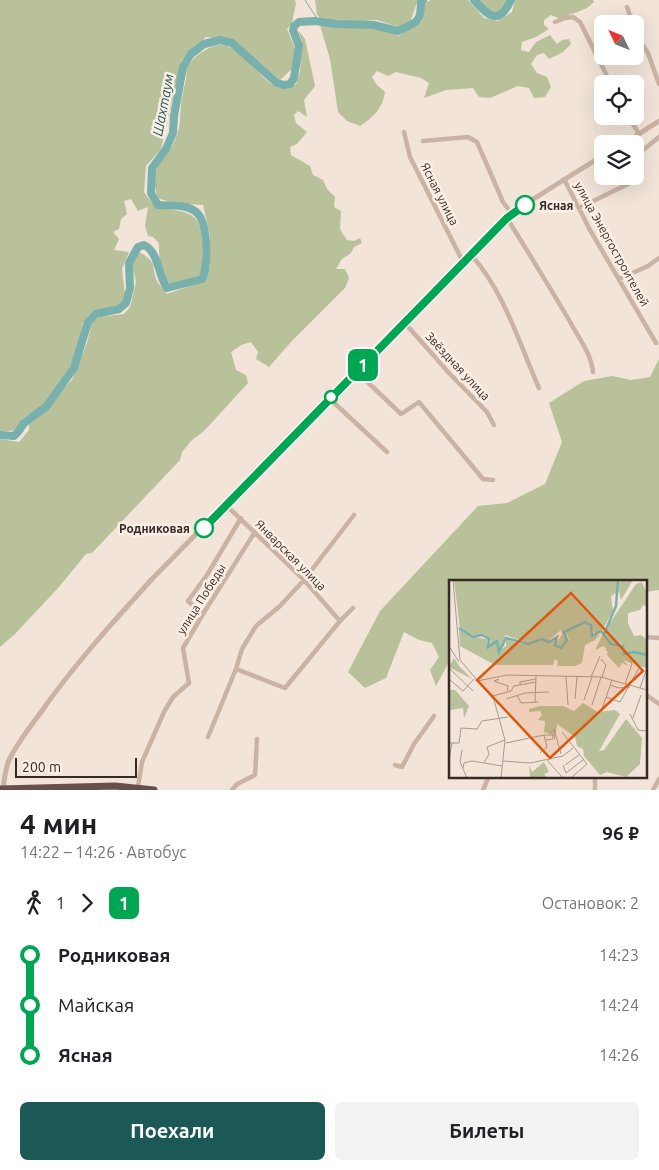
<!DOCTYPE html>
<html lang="ru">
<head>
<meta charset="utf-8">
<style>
	:root { --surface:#fff; --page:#f2f2f2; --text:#202124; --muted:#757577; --accent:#1b5856 }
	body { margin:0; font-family:Ubuntu,sans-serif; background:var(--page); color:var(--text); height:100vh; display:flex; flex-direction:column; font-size:19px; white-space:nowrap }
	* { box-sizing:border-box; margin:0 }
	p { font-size:16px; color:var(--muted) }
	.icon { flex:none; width:28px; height:28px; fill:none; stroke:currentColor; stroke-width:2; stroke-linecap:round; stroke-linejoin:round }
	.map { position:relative; height:790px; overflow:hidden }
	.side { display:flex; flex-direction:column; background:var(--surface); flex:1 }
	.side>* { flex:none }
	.badge { padding:0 10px; border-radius:8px; font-size:18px; line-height:32px }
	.needle { width:32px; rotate:313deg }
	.controls { position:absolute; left:594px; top:15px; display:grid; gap:10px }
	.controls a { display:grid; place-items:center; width:50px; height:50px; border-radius:8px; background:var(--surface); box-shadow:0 5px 20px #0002; font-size:25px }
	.scale { position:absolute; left:15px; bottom:12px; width:122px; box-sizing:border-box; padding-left:5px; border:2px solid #362a26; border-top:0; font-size:14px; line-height:18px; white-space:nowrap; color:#362a26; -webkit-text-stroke:4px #faeee5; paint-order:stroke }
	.map>.badge { position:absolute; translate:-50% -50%; box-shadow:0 0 0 2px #fff }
	.legs { display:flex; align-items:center; gap:8px; height:55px; padding:0 20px; font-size:16px }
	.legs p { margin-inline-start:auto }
	.summary { display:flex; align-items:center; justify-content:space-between; height:85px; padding:0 20px }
	h1 { font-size:28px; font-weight:700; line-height:38px }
	.action { display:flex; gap:10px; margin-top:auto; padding:10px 20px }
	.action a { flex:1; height:58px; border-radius:8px; background:var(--accent); color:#fff; font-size:20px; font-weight:700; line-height:58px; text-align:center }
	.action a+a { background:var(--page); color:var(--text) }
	ul { padding:0 20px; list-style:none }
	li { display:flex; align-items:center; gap:18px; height:50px; font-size:19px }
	li i { display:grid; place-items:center; width:8px; height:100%; margin:0 6px; background:currentColor }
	li i::after { content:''; width:12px; height:12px; margin:-6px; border:4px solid; border-radius:50%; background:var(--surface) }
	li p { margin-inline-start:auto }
	li:first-child i { background:linear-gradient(#0000 50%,currentColor 0) }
	li:last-child i { background:linear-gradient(currentColor 50%,#0000 0) }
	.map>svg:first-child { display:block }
	.green { fill:#b8c199 }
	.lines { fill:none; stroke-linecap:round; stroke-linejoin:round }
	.stream { stroke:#77b0ac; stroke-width:1 }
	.river { stroke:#77b0ac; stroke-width:8 }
	.minor { stroke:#cab2a5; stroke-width:4.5 }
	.tertiary { stroke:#cab2a5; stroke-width:5 }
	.trunk { stroke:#68504a; stroke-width:7 }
	.line-1-casing { stroke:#fff; stroke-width:11 }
	.line-1 { stroke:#00a651; stroke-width:8 }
	.stop-1-dot { fill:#fff; stroke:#00a651; stroke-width:2.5 }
	.labels { text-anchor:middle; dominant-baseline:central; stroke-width:5; stroke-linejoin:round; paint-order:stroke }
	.street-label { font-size:12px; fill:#362a26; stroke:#faeee5 }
	.stop-label { font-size:12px; font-weight:bold; fill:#362a26; stroke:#faeee5; text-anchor:start }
	.water-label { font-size:14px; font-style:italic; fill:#1b5856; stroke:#faeee5 }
	.inset-river { fill:none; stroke:#77b0ac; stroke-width:2.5 }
	.inset-road { fill:none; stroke:#a79a91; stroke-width:1 }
	.view { fill:#df570d; fill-opacity:0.15; stroke:#df570d; stroke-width:2.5 }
	.inset-edge { fill:none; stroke:#362a26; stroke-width:2.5 }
</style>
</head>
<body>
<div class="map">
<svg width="659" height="790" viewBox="0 0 659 790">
	<rect width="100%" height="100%" fill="#f2e4d9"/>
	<path class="green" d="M 0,0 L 295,0 L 296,3 L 292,23 L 287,29 L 295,48 L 292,69 L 280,80 L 235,41 L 206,37 L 182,60 L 161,149 L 146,166 L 144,192 C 147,196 150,201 154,204 C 170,214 195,206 200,228 C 203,241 202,258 203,272 L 199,276 L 170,284 C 159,275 159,256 159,243 L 153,237 L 148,236 L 145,226 L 148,207 L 138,211 L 131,199 L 124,201 L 127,214 L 121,219 L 119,229 L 113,232 L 119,239 L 114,250 L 129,252 L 122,269 L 125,295 L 122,302 L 116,306 L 95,311 L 88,316 L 83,323 L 76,356 L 65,376 L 55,388 L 46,404 L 22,419 L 16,430 L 0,432 Z
		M 315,0 L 418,0 L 410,22 L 399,27 L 377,20 L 351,22 L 321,18 L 317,15 Z
		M 431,0 L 468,0 L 484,18 L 498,21 L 512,12 L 515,0 L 593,0 L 594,2 C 585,12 572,12 561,19 L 551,15 L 544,20 L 544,25 L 549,29 L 536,37 L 522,42 L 521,50 L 529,52 L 536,42 L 550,35 L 557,44 L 562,40 L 569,39 L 571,44 L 563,52 L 549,59 L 544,53 L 537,55 L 531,64 L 537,73 L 547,77 L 551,87 L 545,97 L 534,98 L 529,88 L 518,86 L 490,98 L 479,97 L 473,88 L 446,90 L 424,98 L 429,83 L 421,78 L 396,72 L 388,76 L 377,71 L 372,77 L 377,85 L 385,92 C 382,110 374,116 360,126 L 347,121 L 338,112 L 330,59 L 320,25 L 387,30 L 398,36 L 422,22 L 425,3 Z
		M 476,0 L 508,0 C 500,23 487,13 476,0 Z
		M 298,30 L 305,39 L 315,86 L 304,100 L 307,117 L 298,111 L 294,115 L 296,123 L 307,132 L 297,144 L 290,147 L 291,155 L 310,166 L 313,175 L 323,180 L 327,189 L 335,197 L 334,207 L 341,211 L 340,228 L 342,233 L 347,240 L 354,241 L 360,238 L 362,243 L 354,247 L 351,253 L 342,259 L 336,269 L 345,269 L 349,278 L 345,288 L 291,342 L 269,367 L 256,359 L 258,352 L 251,342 L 241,345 L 231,352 L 236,370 L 246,375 L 248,383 L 204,431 L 191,441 L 182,452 L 180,460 L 92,553 L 86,554 L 59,587 L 15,634 L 0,647 L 0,439 L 19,442 L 29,430 L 29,424 L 43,414 L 62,390 L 72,380 L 87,343 L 92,322 L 100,317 L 124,314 L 130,307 L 136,282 L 132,263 L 139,252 C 159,263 150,265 157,281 C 159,285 164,290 167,294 L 204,281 L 210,266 L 210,236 L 203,205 L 172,203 L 158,198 C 146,162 168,163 177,135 C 182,122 179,106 183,93 C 184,85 188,78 186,70 C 195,56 196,55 211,47 C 236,35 256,78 277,87 C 280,88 285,88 288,88 L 296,84 L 300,72 L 302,42 Z
		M 659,359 L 659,590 L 645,592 L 645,581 L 450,581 L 450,660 L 436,686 L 430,670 L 439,657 L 432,643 L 419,640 L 404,632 L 386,678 L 365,688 L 348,672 L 380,611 L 478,506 L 507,503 L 545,484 L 562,442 L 549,403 L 584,381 L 612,376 L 631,380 L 650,377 Z"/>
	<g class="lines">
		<path class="stream" d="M 305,0 L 316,17 L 323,22"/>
		<path class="river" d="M 474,0 C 490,18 499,25 511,0
			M 0,435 L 14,436 L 18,432 L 24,423 L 46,407 L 74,368 L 88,322 L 96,314 L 119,309 L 126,303 L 130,288 L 129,263 L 138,247 L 144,245 C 159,252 158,276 167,288 L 202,279 C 209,266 208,221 196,212 C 187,204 170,206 158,205 L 151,193 L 152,168 L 166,149 L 173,133 L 174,116 L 183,67 L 191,54 L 204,44 L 220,40 L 232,43 L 277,83 L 284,85 L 290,84 L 294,78 L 299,46 L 293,30 L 294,26 L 299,22 L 315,21 L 337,24 L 374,25 L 398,31 C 416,22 421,24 421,2 L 423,0"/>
		<path class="minor" d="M 627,7 L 633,24
			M 555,22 L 565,18 L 573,17 L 580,22 L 611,84
			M 635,29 L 638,38 L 648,53 L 659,84
			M 628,116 L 639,134
			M 404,132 L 410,157 L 463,262
			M 423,141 L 468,137 L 477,142 L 503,202 L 511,213
			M 635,159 L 637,155 L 659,137
			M 564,179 L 590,230 L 656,343
			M 579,208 L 632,182 L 636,176 L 635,171
			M 507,218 C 528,252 549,286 569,320 C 578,337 591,353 593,372
			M 471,255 C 503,289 520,345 539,388
			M 619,279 L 648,266 L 659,258
			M 404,322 L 449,373 L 487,412 L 494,425
			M 356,371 L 401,414 L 419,402 L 483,479 L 493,480
			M 330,399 L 387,452
			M 226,505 L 304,580 L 340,621
			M 203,614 L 188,601 L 207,575 L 241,518
			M 645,637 L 659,638
			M 236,669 L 285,688 L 340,621 L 353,608
			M 645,694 L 659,704
			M 208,737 L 236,669 L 242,649 L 256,626 L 280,606 L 304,580 L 354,515
			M 395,765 L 402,767 L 414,744 L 434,716
			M 138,787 L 142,762 L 164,712 L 173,697 L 189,683 L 183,648 L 203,614 L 255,532
			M 232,790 L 237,784 L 255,775 L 257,739
			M 483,790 L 489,776
			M 595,790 L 595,776
			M 653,790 L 659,779"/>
		<path class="tertiary" d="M 623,144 L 659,121
			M 3,790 C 4,780 5,770 9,760 C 17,743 30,727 41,712 C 74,665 113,622 152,579 L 511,213 L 602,156"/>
		<path class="trunk" d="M 0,789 L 115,786 L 154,790"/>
	</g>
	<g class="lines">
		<defs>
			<path id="line-1" d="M 204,528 L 507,218 L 525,205"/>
		</defs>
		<use href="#line-1" class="line-1-casing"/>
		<use href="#line-1" class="line-1"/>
	</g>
	<g class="stop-1-dot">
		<circle cx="525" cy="205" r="9"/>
		<circle cx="331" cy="397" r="6"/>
		<circle cx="204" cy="528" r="9"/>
	</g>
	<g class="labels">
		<g class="street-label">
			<text transform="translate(440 194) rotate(63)">Ясная улица</text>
			<text transform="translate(612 244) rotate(61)">улица Энергостроителей</text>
			<text transform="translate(458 366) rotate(47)">Звёздная улица</text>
			<text transform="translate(291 555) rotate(45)">Январская улица</text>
			<text transform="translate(201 599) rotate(-58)">улица Победы</text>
		</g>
		<g class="stop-label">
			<text x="539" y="205">Ясная</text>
			<text x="190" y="528" text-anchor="end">Родниковая</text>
		</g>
		<g class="water-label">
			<text transform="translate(163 105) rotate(-79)">Шахтаум</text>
		</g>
	</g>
	<g transform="translate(449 580)">
		<rect width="198" height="198" fill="#f2e4d9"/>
		<path d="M 5,0 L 184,0 L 172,20 L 170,11 L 162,16 L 164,31 L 154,49 L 146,55 L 140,42 L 135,41 L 115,51 L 117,60 L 112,67 L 107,64 L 113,54 L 112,50 L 99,61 L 94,59 L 79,63 L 94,60 L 100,63 L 107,57 L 105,65 L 111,68 L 120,60 L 117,52 L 134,43 L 140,44 L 143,57 L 151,54 L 146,60 L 136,65 L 133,83 L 126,86 L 108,86 L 109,81 L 106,79 L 104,85 L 46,85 L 11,66 L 10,49 L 25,57 L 38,59 L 39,67 L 48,62 L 49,72 L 57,66 L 57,59 L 72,64 L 79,63 L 56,55 L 55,66 L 50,69 L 49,61 L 40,66 L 42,60 L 34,54 L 25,56 L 11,49 ZM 193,2 L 197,11 L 197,26 L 194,25 L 191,30 L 179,33 L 179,43 L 185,56 L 192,55 L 197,59 L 197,74 L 184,71 L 175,74 L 173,64 L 162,63 L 155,52 L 187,4 ZM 154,54 L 161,64 L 172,65 L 174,74 L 184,72 L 197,76 L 197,88 L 174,80 L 180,86 L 173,83 L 170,88 L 157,74 L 159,73 L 155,66 L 146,70 ZM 5,78 L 10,86 L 23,99 L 0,87 ZM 0,110 L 6,110 L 20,126 L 15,138 L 14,128 L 1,130 L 0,133 ZM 134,123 L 149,132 L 166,130 L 171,134 L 150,171 L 155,170 L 177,139 L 193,158 L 191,184 L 177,197 L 158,192 L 151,195 L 135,176 L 134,169 L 128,166 L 126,157 L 108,144 L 106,161 L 104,155 L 95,152 L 96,141 L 89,140 L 93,135 L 91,131 L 80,132 L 80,129 L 91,126 L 114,126 L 125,131 ZM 95,182 L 100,192 L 95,194 L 97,197 L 81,197 L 80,185 L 83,192 Z" fill="#b8c199"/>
		<path class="inset-river" d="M 10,48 L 24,57 L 33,55 L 40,59 L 39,67 L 48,61 L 50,72 L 57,58 L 79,64 L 93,59 L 100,62 L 108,57 L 106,65 L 112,68 L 118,60 L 115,52 L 136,42 L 142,45 L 143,56 L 152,51 L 162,64 L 174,66 L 175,74 L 185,72 L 198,75M 155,54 L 167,26 L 169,0"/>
		<path class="inset-road" d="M 4,0 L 11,80 L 45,120 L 56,160 L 52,198M 0,66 L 10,82M 152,79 L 157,85 L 153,97M 0,88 L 24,111M 117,96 L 119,125M 142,97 L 151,76M 50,99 L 45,101 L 59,106 L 58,111M 1,100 L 14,111 L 25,99M 28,101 L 58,95 L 152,97 L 198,110M 176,104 L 183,84 L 180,81M 71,105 L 71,102 L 87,99M 161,105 L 170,108 L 181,107M 191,108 L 198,88M 68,115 L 72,123 L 89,122M 44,116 L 62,111 L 65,106 L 87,102M 157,117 L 171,122 L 190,88M 57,119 L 76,113 L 100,112M 126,119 L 128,97M 135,120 L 143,97M 86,122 L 87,96M 143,125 L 152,97M 153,129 L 163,100M 181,134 L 189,150 L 198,151M 184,138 L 192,115M 113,152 L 138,184 L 122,198M 100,154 L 105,149 L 112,174M 95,155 L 104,155 L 104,159 L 97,160M 0,163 L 10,163 L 12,148 L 28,149 L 33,141 L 59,137M 57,163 L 95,155 L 98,167 L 91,173M 13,170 L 11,182 L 18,198M 97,179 L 114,198M 0,180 L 3,163M 54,181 L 81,183 L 114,176 L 124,168M 35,183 L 40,174 L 38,167 L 56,160M 114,185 L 117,193 L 134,180M 116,185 L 130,175M 14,188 L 15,183 L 23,181 L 53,186"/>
		<path class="view" d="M 122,13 L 194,91 L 101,178 L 28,100 Z"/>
		<rect width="198" height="198" class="inset-edge"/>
	</g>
</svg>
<div class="controls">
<a><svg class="needle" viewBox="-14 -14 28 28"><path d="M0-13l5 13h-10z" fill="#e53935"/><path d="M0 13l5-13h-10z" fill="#757577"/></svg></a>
<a><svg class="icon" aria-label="locate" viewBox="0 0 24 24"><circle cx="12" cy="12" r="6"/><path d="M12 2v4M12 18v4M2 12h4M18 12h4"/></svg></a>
<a><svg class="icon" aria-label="layers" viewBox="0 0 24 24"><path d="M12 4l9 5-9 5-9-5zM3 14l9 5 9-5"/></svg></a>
</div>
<div class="scale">200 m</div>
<b class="badge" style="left:363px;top:365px;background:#00a651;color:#fff">1</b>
</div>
<section class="side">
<div class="summary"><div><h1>4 мин</h1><p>14:22 – 14:26 · Автобус</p></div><b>96 ₽</b></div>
<div class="legs"><svg class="icon" aria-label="walk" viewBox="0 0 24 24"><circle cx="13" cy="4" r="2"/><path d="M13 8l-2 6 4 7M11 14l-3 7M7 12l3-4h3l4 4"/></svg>1<svg class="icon" aria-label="forward" viewBox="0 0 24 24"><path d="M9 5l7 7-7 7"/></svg><b class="badge" style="background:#00a651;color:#fff">1</b><p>Остановок: 2</p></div>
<ul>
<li><i style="color:#00a651"></i><b>Родниковая</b><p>14:23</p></li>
<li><i style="color:#00a651"></i><span>Майская</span><p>14:24</p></li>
<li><i style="color:#00a651"></i><b>Ясная</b><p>14:26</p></li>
</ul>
<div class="action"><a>Поехали</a><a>Билеты</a></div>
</section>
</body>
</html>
